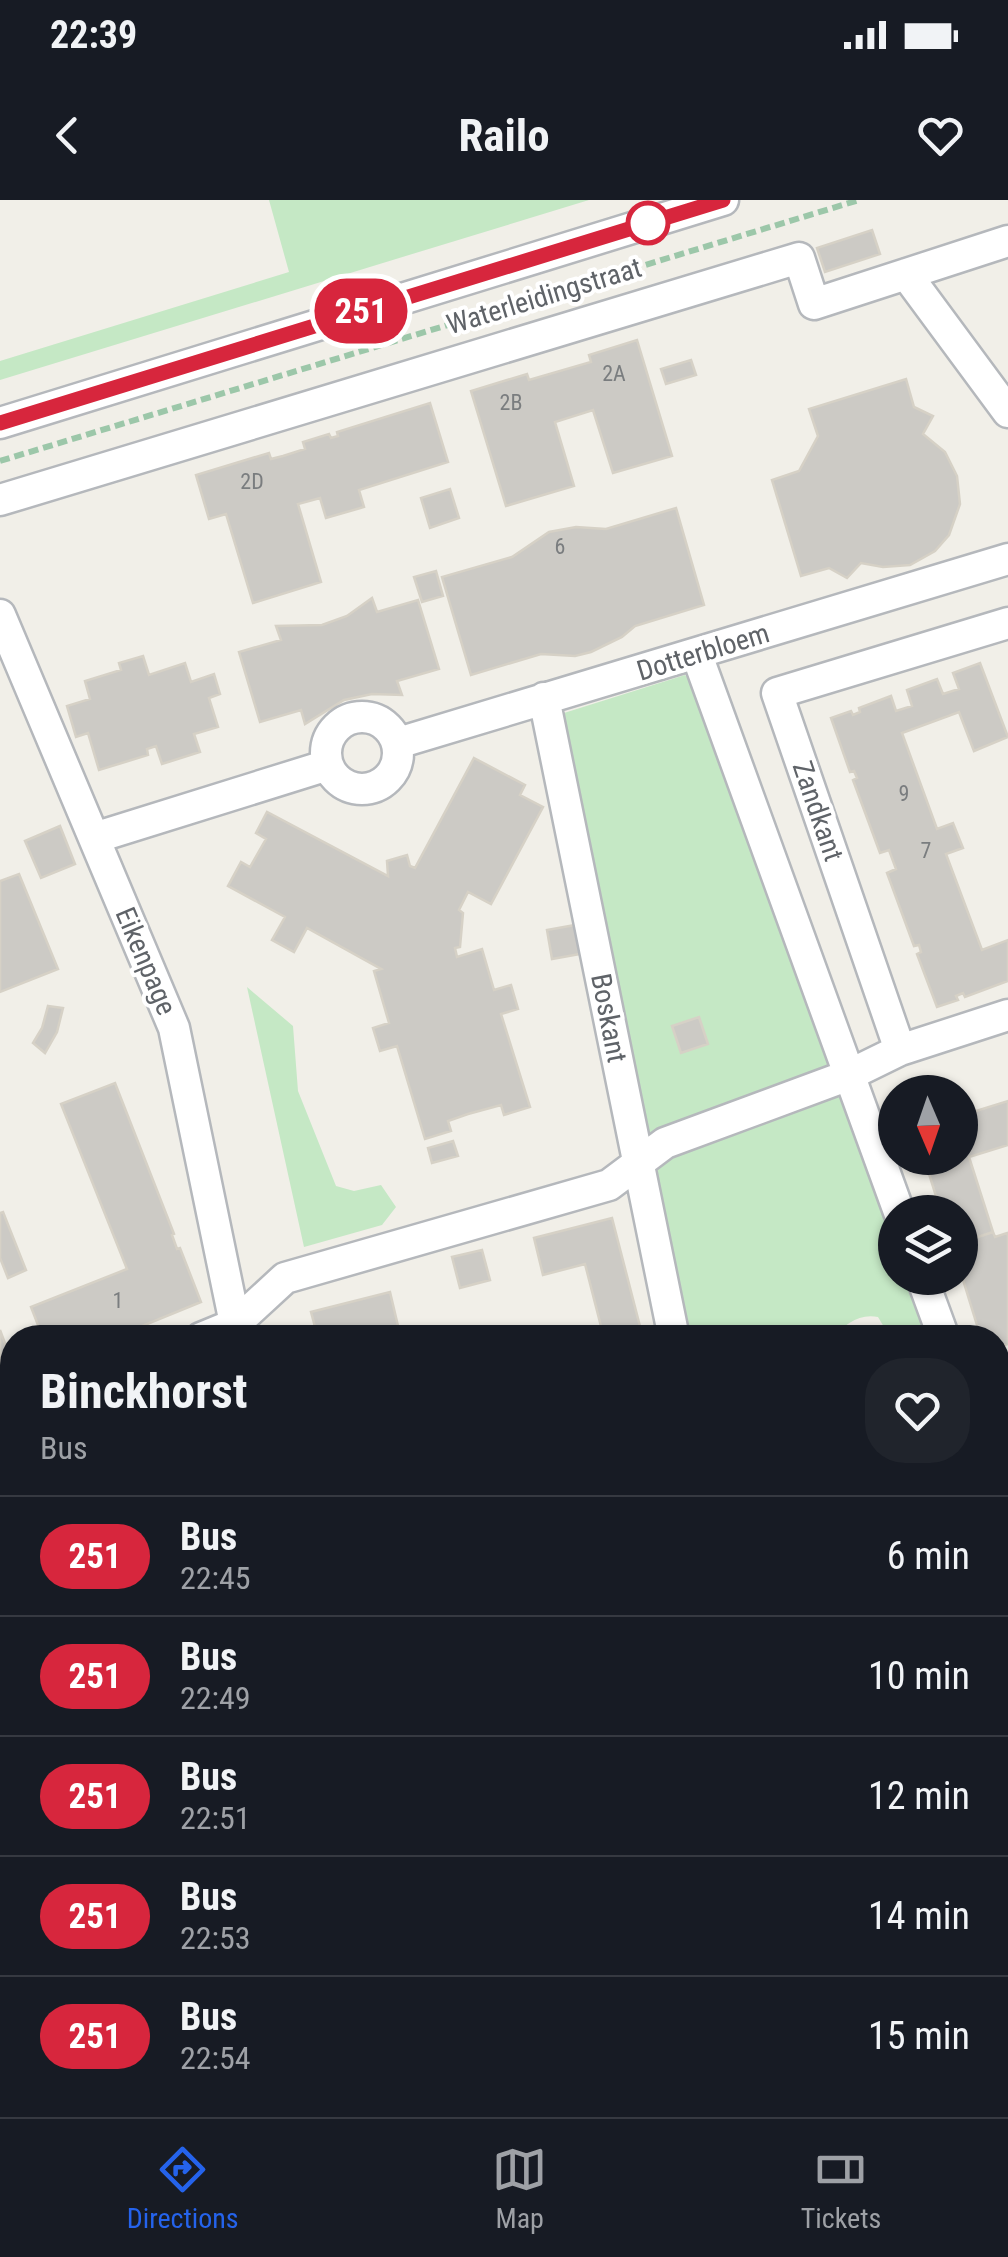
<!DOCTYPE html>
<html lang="en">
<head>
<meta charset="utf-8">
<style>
	:root { --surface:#171b24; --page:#20242c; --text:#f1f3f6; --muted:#9ea1a6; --line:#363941; --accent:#2563eb }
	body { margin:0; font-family:"Roboto Condensed",sans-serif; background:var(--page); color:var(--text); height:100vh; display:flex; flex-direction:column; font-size:38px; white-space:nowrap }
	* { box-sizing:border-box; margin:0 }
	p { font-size:32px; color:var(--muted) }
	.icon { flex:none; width:55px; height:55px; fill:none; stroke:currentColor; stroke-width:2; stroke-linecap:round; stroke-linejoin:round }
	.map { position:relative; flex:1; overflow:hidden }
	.sheet { position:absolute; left:0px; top:1125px; width:1010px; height:792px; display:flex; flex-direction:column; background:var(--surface); border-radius:40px 40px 0 0; box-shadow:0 2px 8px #0004 }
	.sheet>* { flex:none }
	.badge { padding:0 20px; border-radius:32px; font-size:35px; line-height:65px }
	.needle { width:65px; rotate:178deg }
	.controls { position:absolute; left:878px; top:875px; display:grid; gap:20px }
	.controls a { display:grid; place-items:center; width:100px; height:100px; border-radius:50%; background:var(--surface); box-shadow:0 2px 8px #0004; font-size:50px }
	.map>.badge { position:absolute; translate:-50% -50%; box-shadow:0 0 0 5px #fff }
	.round { display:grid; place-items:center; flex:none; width:105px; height:105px; border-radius:40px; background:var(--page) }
	.summary { display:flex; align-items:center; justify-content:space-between; height:170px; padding:0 40px }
	h1 { font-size:48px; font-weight:700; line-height:75px }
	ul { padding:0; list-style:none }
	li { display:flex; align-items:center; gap:30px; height:120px; padding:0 40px; border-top:2px solid var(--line) }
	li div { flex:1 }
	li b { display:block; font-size:38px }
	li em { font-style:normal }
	li .badge { min-width:110px; font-weight:700; text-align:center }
	.status { display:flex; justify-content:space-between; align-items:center; height:70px; padding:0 50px; background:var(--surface); direction:ltr }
	.status svg { height:28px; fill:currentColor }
	header { display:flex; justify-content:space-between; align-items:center; height:130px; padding:0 40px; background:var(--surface); font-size:45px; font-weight:700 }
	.tabs { display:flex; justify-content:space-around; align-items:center; height:140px; border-top:2px solid var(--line); background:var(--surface); font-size:28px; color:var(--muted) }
	.tabs a { display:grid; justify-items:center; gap:5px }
	.tabs .on { color:var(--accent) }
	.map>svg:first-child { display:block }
	.green { fill:#c5e8c5 }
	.building { fill:#cccac5; stroke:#d6d1c6; stroke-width:2.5 }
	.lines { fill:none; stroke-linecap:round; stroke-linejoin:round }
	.street-casing { stroke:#b5b8bc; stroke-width:35 }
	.path { stroke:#9cc7a9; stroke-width:6; stroke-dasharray:10 5; stroke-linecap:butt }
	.street { stroke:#fff; stroke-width:30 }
	.line-casing { stroke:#fff; stroke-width:22 }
	.line { stroke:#d7263d; stroke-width:15 }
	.stop-dot { fill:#fff; stroke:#d7263d; stroke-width:5 }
	.labels { text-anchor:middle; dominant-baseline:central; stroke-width:8; stroke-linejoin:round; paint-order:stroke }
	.number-label { font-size:22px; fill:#7a7d7f }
	.street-label { font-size:28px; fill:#5f6368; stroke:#fff }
</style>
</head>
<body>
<div class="status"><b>22:39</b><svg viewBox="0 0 49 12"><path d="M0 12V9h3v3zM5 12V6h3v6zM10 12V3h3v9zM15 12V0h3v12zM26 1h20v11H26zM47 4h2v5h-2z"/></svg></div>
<header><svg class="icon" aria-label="back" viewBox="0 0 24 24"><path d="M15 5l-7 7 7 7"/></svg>Railo<svg class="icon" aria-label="heart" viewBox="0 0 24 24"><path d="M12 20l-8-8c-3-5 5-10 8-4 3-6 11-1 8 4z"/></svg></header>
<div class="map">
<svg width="1008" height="1917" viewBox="0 0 1008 1917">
	<rect width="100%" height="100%" fill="#f1efe8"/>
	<path class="green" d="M 269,0 L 589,0 L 0,180 L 0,161 L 289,72 Z
		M 685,475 L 693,485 L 895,1037 L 895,1078 L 910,1078 L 931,1137 L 890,1137 L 878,1117 C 859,1113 845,1125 832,1137 L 686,1137 L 564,528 L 564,513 Z
		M 247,787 L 293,826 L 298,891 L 336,986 L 354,991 L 381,985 L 396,1007 L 382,1025 L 304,1047 Z
		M 1008,1425 L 1008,1917 L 497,1917 L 494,1905 L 998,1905 L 998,1428 Z
		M 0,1752 L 12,1758 L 12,1905 L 75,1905 L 34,1915 L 0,1904 Z"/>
	<path class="building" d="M 872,30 L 880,54 L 825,72 L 817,48 Z
		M 637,140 L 672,256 L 613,273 L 593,210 L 555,222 L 574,286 L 506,306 L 471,191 L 527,174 L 529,180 L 591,162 L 589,155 Z
		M 691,160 L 696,175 L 666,184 L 661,169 Z
		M 906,179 L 914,207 L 933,216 L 923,234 L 945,252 L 957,276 L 960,304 L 949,335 L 935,351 L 910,365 L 883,367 L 861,363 L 847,378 L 829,368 L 801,376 L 772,280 L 799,271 L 818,236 L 809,209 Z
		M 430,203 L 448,262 L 359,290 L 364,307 L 326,318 L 320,298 L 298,304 L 321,382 L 253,403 L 226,314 L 209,319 L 196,275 L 269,253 L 271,259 L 283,256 L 305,249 L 303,242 L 329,234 L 331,238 L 338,236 L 337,232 Z
		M 450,289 L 459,318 L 430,328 L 421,298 Z
		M 676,308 L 704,405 L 635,426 L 622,437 L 591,452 L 575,456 L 541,454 L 471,475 L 442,377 L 512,357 L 549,332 L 576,327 L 606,329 Z
		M 436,371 L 443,396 L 422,402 L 414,377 Z
		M 372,398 L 377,412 L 418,400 L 439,469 L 397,481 L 402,495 L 372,494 L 344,500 L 305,524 L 301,510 L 260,522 L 239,452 L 281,440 L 276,426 L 322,425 L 347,416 Z
		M 143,456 L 149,475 L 185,463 L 191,482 L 214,474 L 220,494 L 209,498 L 218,527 L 194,534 L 200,552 L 162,564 L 156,546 L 147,549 L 148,555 L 99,570 L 88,533 L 76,537 L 67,506 L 90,499 L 85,481 L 121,470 L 119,463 Z
		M 980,463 L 1008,537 L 974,551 L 959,512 L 902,533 L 937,629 L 953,623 L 963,648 L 946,654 L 982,750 L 1008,740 L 1008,781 L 965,797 L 963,793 L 956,796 L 958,800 L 937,807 L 917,754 L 921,752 L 919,745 L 914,746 L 887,673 L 896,669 L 889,650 L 880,653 L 853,580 L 857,578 L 854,571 L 850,572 L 831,518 L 851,511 L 853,515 L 860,512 L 859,508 L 891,496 L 896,511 L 912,506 L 907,490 L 937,479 L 943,494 L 959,489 L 953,473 Z
		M 474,558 L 525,585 L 520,595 L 543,607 L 491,704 L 468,692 L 459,710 L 463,713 L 460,747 L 455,748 L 457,757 L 482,749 L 494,790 L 511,785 L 518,809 L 501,814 L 530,907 L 504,915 L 501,905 L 468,914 L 448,921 L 451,931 L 425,939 L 397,846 L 380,851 L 373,828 L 389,823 L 374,771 L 381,769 L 307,728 L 294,752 L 272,740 L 285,717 L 228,686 L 241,662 L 250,667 L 266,639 L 256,633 L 267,612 L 388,676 L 387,661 L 407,655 L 410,666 L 415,668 Z
		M 60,626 L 75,664 L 41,678 L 25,641 Z
		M 19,674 L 58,769 L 0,792 L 0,681 Z
		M 575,725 L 580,754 L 552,759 L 547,730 Z
		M 48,806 L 63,808 L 57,832 L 45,853 L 33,843 L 42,828 Z
		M 699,817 L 708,844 L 681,853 L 672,826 Z
		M 115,883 L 174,1034 L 172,1035 L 177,1049 L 180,1048 L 201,1102 L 113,1138 L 43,1138 L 31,1107 L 127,1069 L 61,904 Z
		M 1008,901 L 1008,945 L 969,957 L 993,1032 L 960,1043 L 960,1012 L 941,1012 L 924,958 L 960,958 L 960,916 Z
		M 453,941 L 458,956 L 432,963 L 428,948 Z
		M 3,1012 L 26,1070 L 8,1078 L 0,1058 L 0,1013 Z
		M 612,1018 L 643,1138 L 604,1138 L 585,1064 L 543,1075 L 534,1038 Z
		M 993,1032 L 995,1037 L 1007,1033 L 1008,1036 L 1008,1144 L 998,1147 L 998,1138 L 981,1138 L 960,1070 L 960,1043 Z
		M 482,1050 L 490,1080 L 460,1088 L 452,1057 Z
		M 390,1092 L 399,1130 L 370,1138 L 318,1138 L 311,1112 Z
		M 0,1130 L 12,1162 L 12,1177 L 0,1182 Z
		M 12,1471 L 12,1612 L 0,1615 L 0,1474 Z"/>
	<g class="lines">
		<defs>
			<path id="street" d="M 906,74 L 1008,212
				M 0,223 L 723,0
				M 0,300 L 799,58 L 814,104 L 1008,41
				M 0,415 L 174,828 L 238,1138
				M 1008,423 L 777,493 L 900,850 L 1008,815
				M 697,455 L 899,1012
				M 544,498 L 674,1138
				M326 553a36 36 0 1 1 72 0a36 36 0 1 1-72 0Z
				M 398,543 L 1008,359
				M 94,638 L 328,565
				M 922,1078 L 944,1138
				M 201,1138 L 235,1124 L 285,1078 L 609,985 L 665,943 L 849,875 L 900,850
				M 0,1216 L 12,1211
				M 998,1287 L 1008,1316
				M 0,1385 L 12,1381
				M 998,1416 L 1008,1413
				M 498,1905 L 502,1917
				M 45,1917 L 87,1905"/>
		</defs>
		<use href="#street" class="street-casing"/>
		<path class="path" d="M 0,261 L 859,0"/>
		<use href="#street" class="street"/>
	</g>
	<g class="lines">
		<defs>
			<path id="line" d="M 0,223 L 723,0"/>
		</defs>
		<use href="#line" class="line-casing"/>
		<use href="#line" class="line"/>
	</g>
	<circle class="stop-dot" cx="648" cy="23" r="20"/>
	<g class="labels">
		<g class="number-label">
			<text x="614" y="173">2A</text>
			<text x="511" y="202">2B</text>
			<text x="252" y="281">2D</text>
			<text x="560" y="346">6</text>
			<text x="904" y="593">9</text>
			<text x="926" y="650">7</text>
			<text x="118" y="1100">1</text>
		</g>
		<g class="street-label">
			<text transform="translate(544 96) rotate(-17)">Waterleidingstraat</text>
			<text transform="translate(703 452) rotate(-17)">Dotterbloem</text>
			<text transform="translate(818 611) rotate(71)">Zandkant</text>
			<text transform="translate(146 761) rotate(67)">Eikenpage</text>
			<text transform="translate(609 818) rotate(79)">Boskant</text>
		</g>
	</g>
</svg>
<div class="controls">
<a><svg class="needle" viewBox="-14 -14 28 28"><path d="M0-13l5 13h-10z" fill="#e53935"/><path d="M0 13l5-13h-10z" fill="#9ea1a6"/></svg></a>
<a><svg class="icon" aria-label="layers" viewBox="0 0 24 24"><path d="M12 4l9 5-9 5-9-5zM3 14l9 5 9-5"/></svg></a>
</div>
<b class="badge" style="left:361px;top:111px;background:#d7263d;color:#fff">251</b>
<section class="sheet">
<div class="summary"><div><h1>Binckhorst</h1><p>Bus</p></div><a class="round"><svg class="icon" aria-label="heart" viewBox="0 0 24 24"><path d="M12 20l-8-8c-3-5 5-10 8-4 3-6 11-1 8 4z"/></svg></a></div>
<ul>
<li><span class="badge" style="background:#d7263d;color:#fff">251</span><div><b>Bus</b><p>22:45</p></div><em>6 min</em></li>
<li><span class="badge" style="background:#d7263d;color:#fff">251</span><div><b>Bus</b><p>22:49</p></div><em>10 min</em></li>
<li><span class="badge" style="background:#d7263d;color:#fff">251</span><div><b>Bus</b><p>22:51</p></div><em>12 min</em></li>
<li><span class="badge" style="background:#d7263d;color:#fff">251</span><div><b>Bus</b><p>22:53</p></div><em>14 min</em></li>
<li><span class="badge" style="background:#d7263d;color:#fff">251</span><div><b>Bus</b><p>22:54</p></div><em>15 min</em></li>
</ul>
</section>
</div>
<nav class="tabs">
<a class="on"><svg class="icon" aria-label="directions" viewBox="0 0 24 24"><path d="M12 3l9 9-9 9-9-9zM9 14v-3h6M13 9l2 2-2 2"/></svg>Directions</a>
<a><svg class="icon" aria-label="map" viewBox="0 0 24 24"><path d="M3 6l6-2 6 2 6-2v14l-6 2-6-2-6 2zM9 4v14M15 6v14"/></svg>Map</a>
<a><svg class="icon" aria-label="tickets" viewBox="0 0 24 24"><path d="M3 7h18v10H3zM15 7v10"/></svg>Tickets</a>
</nav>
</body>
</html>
